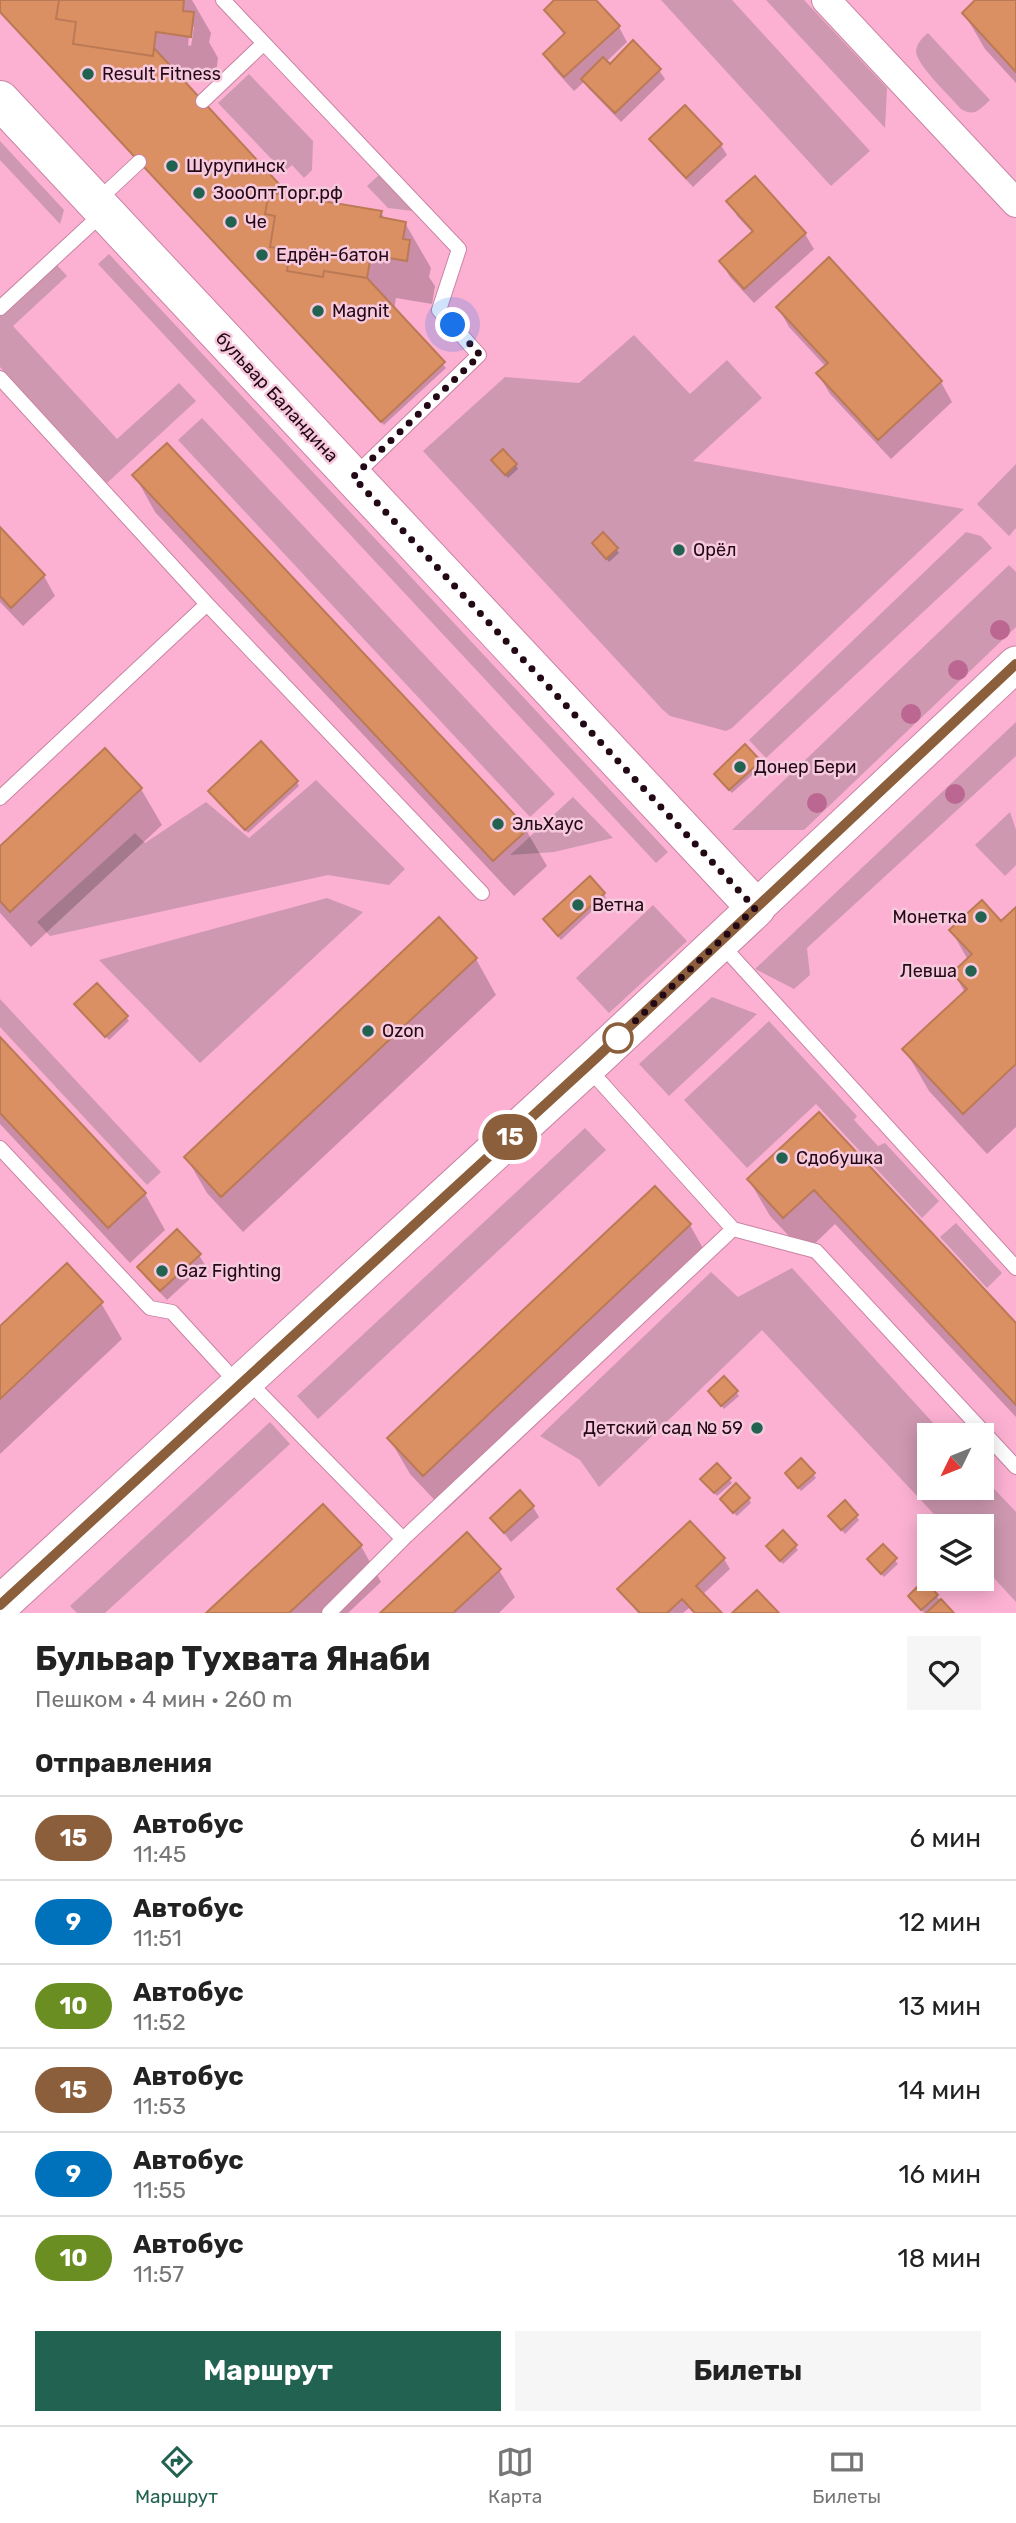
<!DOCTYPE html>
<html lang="ru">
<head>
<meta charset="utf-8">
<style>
	:root { --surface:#fff; --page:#f6f6f6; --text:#222; --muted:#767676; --line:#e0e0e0; --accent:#226250 }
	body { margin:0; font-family:Rubik,sans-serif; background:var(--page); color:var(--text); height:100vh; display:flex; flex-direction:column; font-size:26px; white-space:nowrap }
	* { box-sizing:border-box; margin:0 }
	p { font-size:23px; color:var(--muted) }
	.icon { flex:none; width:38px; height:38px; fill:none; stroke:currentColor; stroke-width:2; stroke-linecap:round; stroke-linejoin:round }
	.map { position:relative; height:1613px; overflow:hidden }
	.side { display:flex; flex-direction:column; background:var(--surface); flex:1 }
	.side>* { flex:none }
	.badge { padding:0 14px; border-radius:23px; font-size:24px; line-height:46px }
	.needle { width:46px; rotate:227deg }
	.buttons { position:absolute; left:917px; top:1423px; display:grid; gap:14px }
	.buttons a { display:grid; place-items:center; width:77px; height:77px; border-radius:0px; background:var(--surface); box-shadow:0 4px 18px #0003; font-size:35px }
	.you { position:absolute; width:35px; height:35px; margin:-18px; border:5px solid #fff; border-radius:50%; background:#1a73e8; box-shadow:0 0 0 10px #1a73e833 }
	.map>.badge { position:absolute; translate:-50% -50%; box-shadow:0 0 0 4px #fff }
	h2 { padding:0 35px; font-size:26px; line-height:63px }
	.round { display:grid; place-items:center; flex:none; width:74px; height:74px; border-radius:0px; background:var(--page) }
	.summary { display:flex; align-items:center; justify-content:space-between; height:119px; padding:0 35px }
	h1 { font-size:33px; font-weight:700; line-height:52px }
	.cta { display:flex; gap:14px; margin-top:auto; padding:14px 35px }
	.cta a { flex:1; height:80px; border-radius:0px; background:var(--accent); color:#fff; font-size:28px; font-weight:700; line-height:80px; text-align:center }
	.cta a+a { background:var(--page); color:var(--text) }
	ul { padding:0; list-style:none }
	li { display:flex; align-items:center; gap:21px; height:84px; padding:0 35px; border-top:2px solid var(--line) }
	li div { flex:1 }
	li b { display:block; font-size:26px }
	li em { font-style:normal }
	li .badge { min-width:77px; font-weight:700; text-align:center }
	.tab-bar { display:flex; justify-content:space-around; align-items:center; height:98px; border-top:2px solid var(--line); background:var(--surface); font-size:19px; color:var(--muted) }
	.tab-bar a { display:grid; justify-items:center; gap:4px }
	.tab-bar .current { color:var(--accent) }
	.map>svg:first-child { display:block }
	.green { fill:#ce98b0 }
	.shadow { fill:#0003; fill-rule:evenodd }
	.building { fill:#db9064; stroke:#bb7a55; stroke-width:2 }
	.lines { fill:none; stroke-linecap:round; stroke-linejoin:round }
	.service-casing { stroke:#c983a3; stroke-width:16 }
	.minor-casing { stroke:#c983a3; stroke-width:30 }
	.tertiary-casing { stroke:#c983a3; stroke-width:37 }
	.secondary-casing { stroke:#c983a3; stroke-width:40 }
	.service { stroke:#fff; stroke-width:14 }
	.minor { stroke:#fff; stroke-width:28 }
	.tertiary { stroke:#fff; stroke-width:35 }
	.secondary { stroke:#fff; stroke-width:38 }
	.tree { fill:#bc6792 }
	.line-casing { stroke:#fff; stroke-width:16 }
	.line { stroke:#8b5e3c; stroke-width:10 }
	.walk { stroke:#230916; stroke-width:7; stroke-dasharray:0 12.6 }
	.poi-dot { fill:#226250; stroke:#f7c9dd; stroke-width:2.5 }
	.stop-dot { fill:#fff; stroke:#8b5e3c; stroke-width:3.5 }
	.labels { text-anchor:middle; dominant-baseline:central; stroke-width:5; stroke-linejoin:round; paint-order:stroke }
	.poi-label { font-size:18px; fill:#230916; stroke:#f7c9dd; text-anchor:start }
	.street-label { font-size:18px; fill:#230916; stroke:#f7c9dd }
</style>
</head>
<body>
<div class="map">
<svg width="1016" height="1613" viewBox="0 0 1016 1613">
	<rect width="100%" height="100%" fill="#fcb1d3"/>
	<path class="green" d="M 661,0 L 732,0 L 870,151 L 831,186 Z
		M 766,0 L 804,0 L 887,88 L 885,128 Z
		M 928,33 L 990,100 C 979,110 975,117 961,109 C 951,97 916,65 916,51 C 917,43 922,38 928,33 Z
		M 249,74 L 313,141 L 312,170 L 304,178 L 292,165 L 284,172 L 218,103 Z
		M 0,141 L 64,210 L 60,224 L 0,160 Z
		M 379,175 L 413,211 L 388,208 L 367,186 Z
		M 109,254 L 668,852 L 656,863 L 98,264 Z
		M 56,264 L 67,276 L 13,326 L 117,439 L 179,383 L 196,401 L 107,483 L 0,367 L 0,316 Z
		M 634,335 L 690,394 L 727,360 L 762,398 L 693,461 L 964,509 L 732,728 L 726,731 L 670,716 L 663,710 L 423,451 L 505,377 L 579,383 Z
		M 202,418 L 555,794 L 530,817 L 178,440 Z
		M 1016,464 L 1016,528 L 1009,536 L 977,504 Z
		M 966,532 L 981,536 L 992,548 L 766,758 L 749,740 Z
		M 1009,565 L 1016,572 L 1016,627 L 804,830 L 732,830 Z
		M 1016,722 L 1016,756 L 807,948 L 810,975 L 794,989 L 755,969 Z
		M 316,780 L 405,869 L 389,885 L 328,875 L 50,936 L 37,922 L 135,833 L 145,843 L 206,802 L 249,838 Z
		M 573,797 L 613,838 L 554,852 L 510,855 Z
		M 1010,812 L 1016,830 L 1016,865 L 1005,876 L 975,845 Z
		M 327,898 L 363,912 L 200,1063 L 99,960 Z
		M 653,905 L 687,941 L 609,1013 L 576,978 Z
		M 712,997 L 757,1014 L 669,1096 L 639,1064 Z
		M 0,999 L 161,1172 L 147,1185 L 0,1027 Z
		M 769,1021 L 857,1116 L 854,1120 L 878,1146 L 885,1143 L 939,1201 L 922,1218 L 816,1104 L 747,1168 L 684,1100 Z
		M 585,1128 L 606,1150 L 318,1419 L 297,1396 Z
		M 956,1223 L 1002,1273 L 987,1288 L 940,1237 Z
		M 792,1268 L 944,1435 L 929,1435 L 929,1488 L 982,1488 L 982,1476 L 1016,1512 L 1016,1602 L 982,1565 L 982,1526 L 945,1526 L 762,1330 L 599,1487 L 580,1460 L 540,1436 L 711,1272 L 738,1297 Z
		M 270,1422 L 290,1444 L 105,1613 L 77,1613 L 70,1606 Z"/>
	<path class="shadow" d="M 0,0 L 192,0 L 211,33 L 209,42 L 218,58 L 215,81 L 181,76 L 180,80 L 288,196 L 381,212 L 385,220 L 405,223 L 431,268 L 429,277 L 435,286 L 432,304 L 396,298 L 394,310 L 446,368 L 384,425 L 0,12 ZM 190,27 L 194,27 L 191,46 L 188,45 Z
		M 557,0 L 594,0 L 619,27 L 627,42 L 606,62 L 610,66 L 659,70 L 665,79 L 621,122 L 589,89 L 584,82 L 574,91 L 554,69 L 545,54 L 565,36 L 546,10 Z
		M 978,0 L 1016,0 L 1016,83 L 985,49 L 964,13 Z
		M 651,139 L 721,145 L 727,155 L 693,187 L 657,149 Z
		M 755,178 L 805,234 L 814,249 L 754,303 L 730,277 L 721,262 L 753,233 L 737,216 L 729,201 Z
		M 778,307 L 941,382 L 952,402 L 891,459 L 830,394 L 818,374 L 826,367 L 789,327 Z
		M 496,465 L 516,465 L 518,469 L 508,478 Z
		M 135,476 L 526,830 L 547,866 L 514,896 L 155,512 Z
		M 0,529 L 44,576 L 55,596 L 23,626 L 0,602 Z
		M 597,548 L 616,549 L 619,553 L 609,562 Z
		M 759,762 L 762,766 L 732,793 L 718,778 Z
		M 297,782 L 299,786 L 248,833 L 213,795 Z
		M 141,789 L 162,825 L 31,947 L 0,913 L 0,849 Z
		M 604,894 L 606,898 L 561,940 L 547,924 Z
		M 1016,909 L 1016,1127 L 987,1154 L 929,1091 L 905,1050 L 965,993 L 954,973 L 968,960 L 951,930 L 1001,923 Z
		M 476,959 L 496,995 L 243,1232 L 207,1193 L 186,1157 Z
		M 79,1009 L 126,1017 L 129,1021 L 109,1040 Z
		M 0,1040 L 145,1194 L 165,1230 L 130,1263 L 0,1124 Z
		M 819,1115 L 1016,1325 L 1016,1417 L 835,1224 L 805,1253 L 770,1216 L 749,1180 Z
		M 655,1189 L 690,1225 L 710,1261 L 445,1511 L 410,1474 L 389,1438 Z
		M 199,1255 L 205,1265 L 167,1300 L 145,1277 L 139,1267 Z
		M 101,1303 L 122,1339 L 0,1454 L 0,1328 Z
		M 710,1392 L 736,1392 L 739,1396 L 724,1409 Z
		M 813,1474 L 816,1478 L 801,1491 L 789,1478 Z
		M 729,1479 L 732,1483 L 717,1496 L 705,1483 Z
		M 749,1499 L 751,1503 L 737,1516 L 724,1503 Z
		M 323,1506 L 361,1546 L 381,1582 L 348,1613 L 209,1613 Z
		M 533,1507 L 539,1517 L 511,1542 L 492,1518 Z
		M 856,1516 L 859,1520 L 845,1534 L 832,1520 Z
		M 690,1523 L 724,1559 L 730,1569 L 702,1595 L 719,1613 L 693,1613 L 689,1608 L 683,1613 L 638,1613 L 619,1589 Z
		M 466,1534 L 499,1570 L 515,1597 L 499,1613 L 383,1613 Z
		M 795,1546 L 798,1550 L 783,1564 L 771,1550 Z
		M 883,1546 L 898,1564 L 884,1577 L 872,1564 Z
		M 936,1596 L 952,1613 L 924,1613 L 912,1600 Z"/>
	<path class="building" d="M 0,0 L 59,0 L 56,19 L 76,22 L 73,44 L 153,56 L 154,48 L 290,196 L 269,192 L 265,214 L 275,216 L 270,247 L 290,250 L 287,271 L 323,277 L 324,271 L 367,278 L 445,362 L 381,422 L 0,12 Z
		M 59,0 L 184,0 L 183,11 L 194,12 L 191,37 L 156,32 L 153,56 L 73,44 L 76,22 L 56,19 Z
		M 554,0 L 596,0 L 620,26 L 564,77 L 543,54 L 565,33 L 544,10 Z
		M 975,0 L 1016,0 L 1016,72 L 962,13 Z
		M 633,40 L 661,69 L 615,113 L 581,79 L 603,57 L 610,64 Z
		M 685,105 L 722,144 L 686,178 L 649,139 Z
		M 755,176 L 806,233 L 744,289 L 719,261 L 753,231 L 726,201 Z
		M 269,192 L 382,211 L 380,217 L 406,222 L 403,239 L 410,240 L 407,261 L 371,255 L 367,278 L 324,271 L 323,277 L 287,271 L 290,250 L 270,247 L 275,216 L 265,214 Z
		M 829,257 L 942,381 L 878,440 L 816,373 L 828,363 L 776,307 Z
		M 167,443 L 528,829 L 493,861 L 132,475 Z
		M 503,449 L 517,464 L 505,475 L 491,460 Z
		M 0,527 L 45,575 L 11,608 L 0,596 Z
		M 603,532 L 618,548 L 606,559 L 592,543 Z
		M 261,741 L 298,781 L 245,830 L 208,791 Z
		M 745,744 L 761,761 L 729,790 L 714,774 Z
		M 105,748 L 142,788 L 10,912 L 0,901 L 0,846 Z
		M 590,876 L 605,893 L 558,936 L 543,919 Z
		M 982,900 L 1001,921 L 1016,907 L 1016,1064 L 963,1114 L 902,1049 L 967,989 L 952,973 L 972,954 L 949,930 Z
		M 439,917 L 477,958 L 221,1197 L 184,1157 Z
		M 97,983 L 128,1016 L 105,1037 L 74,1004 Z
		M 0,1037 L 146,1193 L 108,1228 L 0,1113 Z
		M 819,1112 L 1016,1323 L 1016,1405 L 814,1190 L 783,1218 L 747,1179 Z
		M 655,1186 L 691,1224 L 423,1476 L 387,1438 Z
		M 177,1229 L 201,1254 L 160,1291 L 137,1267 Z
		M 67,1263 L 103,1302 L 0,1399 L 0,1326 Z
		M 724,1376 L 738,1391 L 721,1406 L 708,1391 Z
		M 801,1458 L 815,1473 L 798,1488 L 785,1473 Z
		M 717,1463 L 731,1478 L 714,1493 L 700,1479 Z
		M 736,1483 L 750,1498 L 733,1513 L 720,1499 Z
		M 520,1490 L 534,1506 L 504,1533 L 490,1518 Z
		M 845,1500 L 858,1515 L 841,1530 L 828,1516 Z
		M 323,1504 L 362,1545 L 289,1613 L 206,1613 Z
		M 690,1521 L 725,1558 L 696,1586 L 722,1613 L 695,1613 L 682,1599 L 667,1613 L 640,1613 L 617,1589 Z
		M 783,1530 L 797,1545 L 780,1561 L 766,1546 Z
		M 467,1532 L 501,1569 L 453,1613 L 380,1613 Z
		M 883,1544 L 897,1558 L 881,1574 L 867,1559 Z
		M 924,1580 L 938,1595 L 921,1610 L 908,1596 Z
		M 757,1590 L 779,1613 L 732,1613 Z
		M 941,1599 L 954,1613 L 926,1613 Z"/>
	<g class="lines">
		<defs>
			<path id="service" d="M 223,0 L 459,249 L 439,310 L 479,355 L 354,476
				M 203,101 L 264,43
				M 96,202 L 139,162
				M 0,308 L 104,212
				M 0,378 L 207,604 L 482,893
				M 0,798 L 207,604
				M 720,943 L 1016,1268
				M 588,1068 L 733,1229 L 816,1251 L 1016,1467
				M 0,1148 L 150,1308 L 172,1312 L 239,1385
				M 247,1380 L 403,1539 L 329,1613
				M 403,1539 L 733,1229"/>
			<path id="minor" d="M 826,0 L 1016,203"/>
			<path id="tertiary" d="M 756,908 L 1016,664"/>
			<path id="secondary" d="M 0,100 L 756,908 L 596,1058 L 0,1605"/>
		</defs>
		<use href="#service" class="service-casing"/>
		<use href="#minor" class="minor-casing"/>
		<use href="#tertiary" class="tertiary-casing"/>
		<use href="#secondary" class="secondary-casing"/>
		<use href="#service" class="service"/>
		<use href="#minor" class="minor"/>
		<use href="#tertiary" class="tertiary"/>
		<use href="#secondary" class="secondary"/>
	</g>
	<g class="tree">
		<circle cx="1000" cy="630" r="10"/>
		<circle cx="958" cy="670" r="10"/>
		<circle cx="911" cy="714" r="10"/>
		<circle cx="955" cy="794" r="10"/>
		<circle cx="817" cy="803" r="10"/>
	</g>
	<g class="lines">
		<defs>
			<path id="line" d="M 0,1605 L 596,1058 L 1016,664"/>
		</defs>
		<use href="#line" class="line-casing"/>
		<use href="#line" class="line"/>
		<path class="walk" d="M 453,325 L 480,355 L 353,477 L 755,908 L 611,1044 L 618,1038"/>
	</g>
	<g class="poi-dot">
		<circle cx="88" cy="74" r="7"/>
		<circle cx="172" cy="166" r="7"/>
		<circle cx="199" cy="193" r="7"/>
		<circle cx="231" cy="222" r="7"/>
		<circle cx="262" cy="255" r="7"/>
		<circle cx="318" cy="311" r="7"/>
		<circle cx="679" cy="550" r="7"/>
		<circle cx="740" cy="767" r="7"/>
		<circle cx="498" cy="824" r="7"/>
		<circle cx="578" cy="905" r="7"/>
		<circle cx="981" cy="917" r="7"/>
		<circle cx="971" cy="971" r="7"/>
		<circle cx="368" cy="1031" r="7"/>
		<circle cx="782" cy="1158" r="7"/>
		<circle cx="162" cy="1271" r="7"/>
		<circle cx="757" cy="1428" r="7"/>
	</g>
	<circle class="stop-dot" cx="618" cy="1038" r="14"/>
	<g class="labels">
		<g class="poi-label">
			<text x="102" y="74">Result Fitness</text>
			<text x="186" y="166">Шурупинск</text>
			<text x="213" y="193">ЗооОптТорг.рф</text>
			<text x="245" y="222">Че</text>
			<text x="276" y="255">Едрён-батон</text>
			<text x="332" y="311">Magnit</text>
			<text x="693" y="550">Орёл</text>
			<text x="754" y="767">Донер Бери</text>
			<text x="512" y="824">ЭльХаус</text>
			<text x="592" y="905">Ветна</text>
			<text x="967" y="917" text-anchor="end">Монетка</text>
			<text x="957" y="971" text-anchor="end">Левша</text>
			<text x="382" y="1031">Ozon</text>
			<text x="796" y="1158">Сдобушка</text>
			<text x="176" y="1271">Gaz Fighting</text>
			<text x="743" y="1428" text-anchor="end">Детский сад № 59</text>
		</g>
		<g class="street-label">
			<text transform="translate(277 397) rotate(47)">бульвар Баландина</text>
		</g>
	</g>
</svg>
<div class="buttons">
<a><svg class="needle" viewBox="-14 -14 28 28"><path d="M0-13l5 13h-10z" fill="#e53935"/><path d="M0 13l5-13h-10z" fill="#767676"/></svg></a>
<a><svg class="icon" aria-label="layers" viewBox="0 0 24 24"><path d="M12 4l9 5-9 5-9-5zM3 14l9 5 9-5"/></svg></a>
</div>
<div class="you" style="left:453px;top:325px"></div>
<b class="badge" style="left:510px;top:1137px;background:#8b5e3c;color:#fff">15</b>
</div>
<section class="side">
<div class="summary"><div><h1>Бульвар Тухвата Янаби</h1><p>Пешком · 4 мин · 260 m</p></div><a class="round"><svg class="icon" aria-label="heart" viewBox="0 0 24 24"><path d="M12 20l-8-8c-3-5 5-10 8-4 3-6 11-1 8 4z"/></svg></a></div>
<h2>Отправления</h2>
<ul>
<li><span class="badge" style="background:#8b5e3c;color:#fff">15</span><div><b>Автобус</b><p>11:45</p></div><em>6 мин</em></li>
<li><span class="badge" style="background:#0072bc;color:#fff">9</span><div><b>Автобус</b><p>11:51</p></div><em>12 мин</em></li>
<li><span class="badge" style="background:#6b8e23;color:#fff">10</span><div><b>Автобус</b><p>11:52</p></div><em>13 мин</em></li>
<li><span class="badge" style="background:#8b5e3c;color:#fff">15</span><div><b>Автобус</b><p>11:53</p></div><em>14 мин</em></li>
<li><span class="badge" style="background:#0072bc;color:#fff">9</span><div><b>Автобус</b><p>11:55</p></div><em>16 мин</em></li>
<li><span class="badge" style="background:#6b8e23;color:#fff">10</span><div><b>Автобус</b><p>11:57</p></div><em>18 мин</em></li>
</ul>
<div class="cta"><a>Маршрут</a><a>Билеты</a></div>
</section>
<nav class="tab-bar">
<a class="current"><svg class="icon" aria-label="directions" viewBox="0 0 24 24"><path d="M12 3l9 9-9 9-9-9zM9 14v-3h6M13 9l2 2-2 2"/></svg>Маршрут</a>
<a><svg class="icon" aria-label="map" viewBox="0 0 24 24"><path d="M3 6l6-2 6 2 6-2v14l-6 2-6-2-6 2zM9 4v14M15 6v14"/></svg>Карта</a>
<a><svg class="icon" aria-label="tickets" viewBox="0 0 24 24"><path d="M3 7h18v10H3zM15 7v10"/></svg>Билеты</a>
</nav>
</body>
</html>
